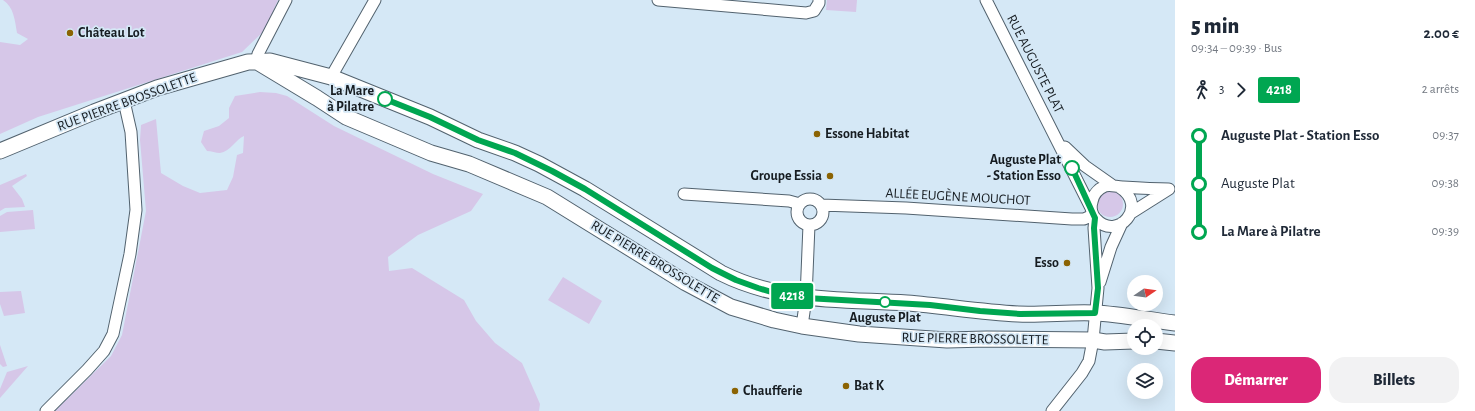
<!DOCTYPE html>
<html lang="fr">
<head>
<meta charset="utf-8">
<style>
	:root { --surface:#fff; --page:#f2f2f3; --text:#1f2937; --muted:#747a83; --accent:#db2777 }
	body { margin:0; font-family:"Alegreya Sans",sans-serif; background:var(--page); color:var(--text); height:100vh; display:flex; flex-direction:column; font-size:15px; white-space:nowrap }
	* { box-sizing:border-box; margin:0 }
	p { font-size:13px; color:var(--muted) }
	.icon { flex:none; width:22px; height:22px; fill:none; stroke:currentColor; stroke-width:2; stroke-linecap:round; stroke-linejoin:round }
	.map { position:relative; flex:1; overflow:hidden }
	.details { display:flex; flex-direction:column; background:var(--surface); width:300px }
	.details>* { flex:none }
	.badge { padding:0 8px; border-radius:3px; font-size:14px; line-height:26px }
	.needle { width:26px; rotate:77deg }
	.controls { position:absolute; left:1127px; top:275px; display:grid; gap:8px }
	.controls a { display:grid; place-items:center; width:36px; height:36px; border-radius:50%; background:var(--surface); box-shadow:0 4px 16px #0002; font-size:20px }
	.map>.badge { position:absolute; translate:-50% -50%; box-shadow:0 0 0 2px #fff }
	.legs { display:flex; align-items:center; gap:6px; height:44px; padding:0 16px; font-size:13px }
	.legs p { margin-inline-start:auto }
	.head { display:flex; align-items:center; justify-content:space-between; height:68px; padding:0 16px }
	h1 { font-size:22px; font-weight:800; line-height:30px }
	.primary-button { display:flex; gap:8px; margin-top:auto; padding:8px 16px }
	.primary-button a { flex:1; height:46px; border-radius:16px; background:var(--accent); color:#fff; font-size:16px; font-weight:800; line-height:46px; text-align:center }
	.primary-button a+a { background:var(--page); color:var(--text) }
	ul { padding:0 16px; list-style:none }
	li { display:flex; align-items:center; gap:14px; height:48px; font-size:15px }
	li i { display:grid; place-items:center; width:6px; height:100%; margin:0 5px; background:currentColor }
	li i::after { content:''; width:10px; height:10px; margin:-5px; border:3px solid; border-radius:50%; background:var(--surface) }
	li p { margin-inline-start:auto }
	li:first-child i { background:linear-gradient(#0000 50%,currentColor 0) }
	li:last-child i { background:linear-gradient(currentColor 50%,#0000 0) }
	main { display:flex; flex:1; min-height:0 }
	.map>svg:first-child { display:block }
	.green { fill:#d6c7e8 }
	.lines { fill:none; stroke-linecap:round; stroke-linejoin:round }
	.minor-casing { stroke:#52626e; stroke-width:13 }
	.secondary-casing { stroke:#52626e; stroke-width:17 }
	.minor { stroke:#fff; stroke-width:11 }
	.secondary { stroke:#fff; stroke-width:15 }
	.line-1-casing { stroke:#fff; stroke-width:9 }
	.line-1 { stroke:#00a651; stroke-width:6 }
	.poi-dot { fill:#8b6303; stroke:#d5e8f6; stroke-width:1.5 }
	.stop-1-dot { fill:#fff; stroke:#00a651; stroke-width:2 }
	.labels { text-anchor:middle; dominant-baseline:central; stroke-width:3.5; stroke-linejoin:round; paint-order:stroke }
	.poi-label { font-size:14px; font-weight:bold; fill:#161c21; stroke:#d5e8f6; text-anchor:start }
	.street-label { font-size:14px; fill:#161c21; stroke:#d5e8f6 }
	.stop-label { font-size:14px; font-weight:bold; fill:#161c21; stroke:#d5e8f6; text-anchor:end }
</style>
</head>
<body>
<main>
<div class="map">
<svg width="1175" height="411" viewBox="0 0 1175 411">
	<rect width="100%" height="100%" fill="#d5e8f6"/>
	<path class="green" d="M 3,0 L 278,0 L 265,30 L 242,52 L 38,117 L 0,134 L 0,42 L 20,45 L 28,39 L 17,33 C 15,21 14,7 3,0 Z
		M 827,0 L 857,0 L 856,12 L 826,10 Z
		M 260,92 L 276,93 L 287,96 L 334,126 L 433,174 L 483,194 L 471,211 L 418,235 L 388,257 L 389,271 L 412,268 L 464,300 L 476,321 L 495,343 L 522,363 L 540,404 L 539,411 L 55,411 L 111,356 L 122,335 L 146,211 L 140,140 L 141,125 L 156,119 L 161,173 L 183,186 L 200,193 L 227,190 L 233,177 L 237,155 L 243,153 L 244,136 C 236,139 230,152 220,153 C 216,153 211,151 207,151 L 201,142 L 204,131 L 219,126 L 229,118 L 229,108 L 235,96 Z
		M 26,174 L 27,176 L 12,186 L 22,199 L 25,207 L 5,208 L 0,211 L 0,185 Z
		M1097 204a13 13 0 1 1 26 0a13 13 0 1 1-26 0Z
		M 33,210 L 35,229 L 0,232 L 0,216 L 7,212 Z
		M 563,277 L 602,301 L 589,324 L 548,300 Z
		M 21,291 L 25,313 L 4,316 L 0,304 L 0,292 Z
		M 0,345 L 7,366 L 3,367 L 0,364 Z
		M 28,366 L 0,398 L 0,389 L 7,372 Z"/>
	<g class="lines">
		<defs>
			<path id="minor" d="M 658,0 L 806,13 L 814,11 L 819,3 L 819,0
				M 986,0 L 1091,208
				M 256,62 L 258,54 L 286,0
				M 331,77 L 375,0
				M 1065,147 L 1085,166 L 1112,185
				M 1119,187 C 1150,206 1117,242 1096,219 C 1092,215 1090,208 1092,202 C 1093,195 1098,189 1105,186 C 1111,184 1116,187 1123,187 C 1138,188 1153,189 1169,189
				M 684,194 L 789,201 L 800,204
				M797 212a13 13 0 1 1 26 0a13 13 0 1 1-26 0Z
				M 821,205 L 906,208 L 1072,219 L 1084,219 L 1093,215
				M 1131,213 L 1169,189
				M 1100,282 L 1111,247 L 1122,223
				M 802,326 L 806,298 L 809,225
				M 46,411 L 87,370 L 104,351 L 113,334 L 130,254 L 136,210 L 131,132 L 124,101
				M 1052,411 L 1082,373 L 1089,361 L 1093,340 L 1098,288 L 1094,228 L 1095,218"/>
			<path id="secondary" d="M 259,63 L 317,98 L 346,117 L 431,153 L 469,164 L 547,197 L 686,283 L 731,307 L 774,320 L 802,326 L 859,334 L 947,340 L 987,339 L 1093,340 L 1105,342 L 1134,341
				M 0,151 L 94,112 L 157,88 L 248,62 L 270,61 L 331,77 L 430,117 L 478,140 L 515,153 L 539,164 L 585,189 L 721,273 C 781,303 842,299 907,303 C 944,306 981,312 1018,314 C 1044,315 1069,312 1094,313 C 1121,314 1148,320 1175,323
				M 1156,341 L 1175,343"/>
		</defs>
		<use href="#minor" class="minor-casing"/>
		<use href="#secondary" class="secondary-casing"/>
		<use href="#minor" class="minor"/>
		<use href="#secondary" class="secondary"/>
	</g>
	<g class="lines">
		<defs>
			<path id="line-1" d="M 385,99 L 430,117 L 478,140 L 515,153 L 552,171 L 585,189 L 712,268 L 736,280 L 758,288 L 778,294 L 806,298 L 930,305 L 980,311 L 1020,314 L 1095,313 L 1098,288 L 1094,228 L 1095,218 L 1072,168"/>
		</defs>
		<use href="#line-1" class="line-1-casing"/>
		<use href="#line-1" class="line-1"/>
	</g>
	<g class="poi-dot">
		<circle cx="70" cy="33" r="4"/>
		<circle cx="817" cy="134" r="4"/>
		<circle cx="830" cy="176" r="4"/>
		<circle cx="1067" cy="263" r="4"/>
		<circle cx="846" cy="386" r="4"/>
		<circle cx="735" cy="391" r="4"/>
	</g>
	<g class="stop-1-dot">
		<circle cx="385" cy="99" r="7"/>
		<circle cx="1072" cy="168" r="7"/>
		<circle cx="885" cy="302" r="5"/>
	</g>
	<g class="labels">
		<g class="poi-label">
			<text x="78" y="33">Château Lot</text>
			<text x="825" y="134">Essone Habitat</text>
			<text x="822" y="176" text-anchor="end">Groupe Essia</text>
			<text x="1059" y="263" text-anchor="end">Esso</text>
			<text x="854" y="386">Bat K</text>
			<text x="743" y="391">Chaufferie</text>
		</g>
		<g class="street-label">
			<text transform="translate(1035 64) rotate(63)">RUE AUGUSTE PLAT</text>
			<text transform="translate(127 102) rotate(-20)">RUE PIERRE BROSSOLETTE</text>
			<text transform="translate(958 197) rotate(3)">ALLÉE EUGÈNE MOUCHOT</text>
			<text transform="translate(655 262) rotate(31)">RUE PIERRE BROSSOLETTE</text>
			<text transform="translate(975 339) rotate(1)">RUE PIERRE BROSSOLETTE</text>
		</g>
		<g class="stop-label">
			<text x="374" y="91">La Mare<tspan x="374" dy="16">à Pilatre</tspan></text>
			<text x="1061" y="160">Auguste Plat<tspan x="1061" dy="16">- Station Esso</tspan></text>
			<text x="885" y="318" text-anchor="middle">Auguste Plat</text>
		</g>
	</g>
</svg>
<div class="controls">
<a><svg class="needle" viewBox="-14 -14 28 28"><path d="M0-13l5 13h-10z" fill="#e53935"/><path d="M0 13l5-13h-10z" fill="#747a83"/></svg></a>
<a><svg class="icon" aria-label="locate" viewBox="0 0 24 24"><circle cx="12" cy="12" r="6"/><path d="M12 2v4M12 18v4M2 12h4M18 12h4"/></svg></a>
<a><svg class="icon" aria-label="layers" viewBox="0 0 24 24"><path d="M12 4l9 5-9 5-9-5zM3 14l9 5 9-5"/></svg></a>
</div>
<b class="badge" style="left:792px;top:296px;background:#00a651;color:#fff">4218</b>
</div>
<section class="details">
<div class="head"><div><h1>5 min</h1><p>09:34 – 09:39 · Bus</p></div><b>2.00 €</b></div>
<div class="legs"><svg class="icon" aria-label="walk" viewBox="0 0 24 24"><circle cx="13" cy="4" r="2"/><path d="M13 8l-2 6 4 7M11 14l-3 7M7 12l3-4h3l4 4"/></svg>3<svg class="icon" aria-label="forward" viewBox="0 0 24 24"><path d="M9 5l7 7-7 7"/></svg><b class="badge" style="background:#00a651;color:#fff">4218</b><p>2 arrêts</p></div>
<ul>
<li><i style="color:#00a651"></i><b>Auguste Plat - Station Esso</b><p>09:37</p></li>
<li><i style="color:#00a651"></i><span>Auguste Plat</span><p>09:38</p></li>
<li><i style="color:#00a651"></i><b>La Mare à Pilatre</b><p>09:39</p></li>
</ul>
<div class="primary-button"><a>Démarrer</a><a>Billets</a></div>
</section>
</main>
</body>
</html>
